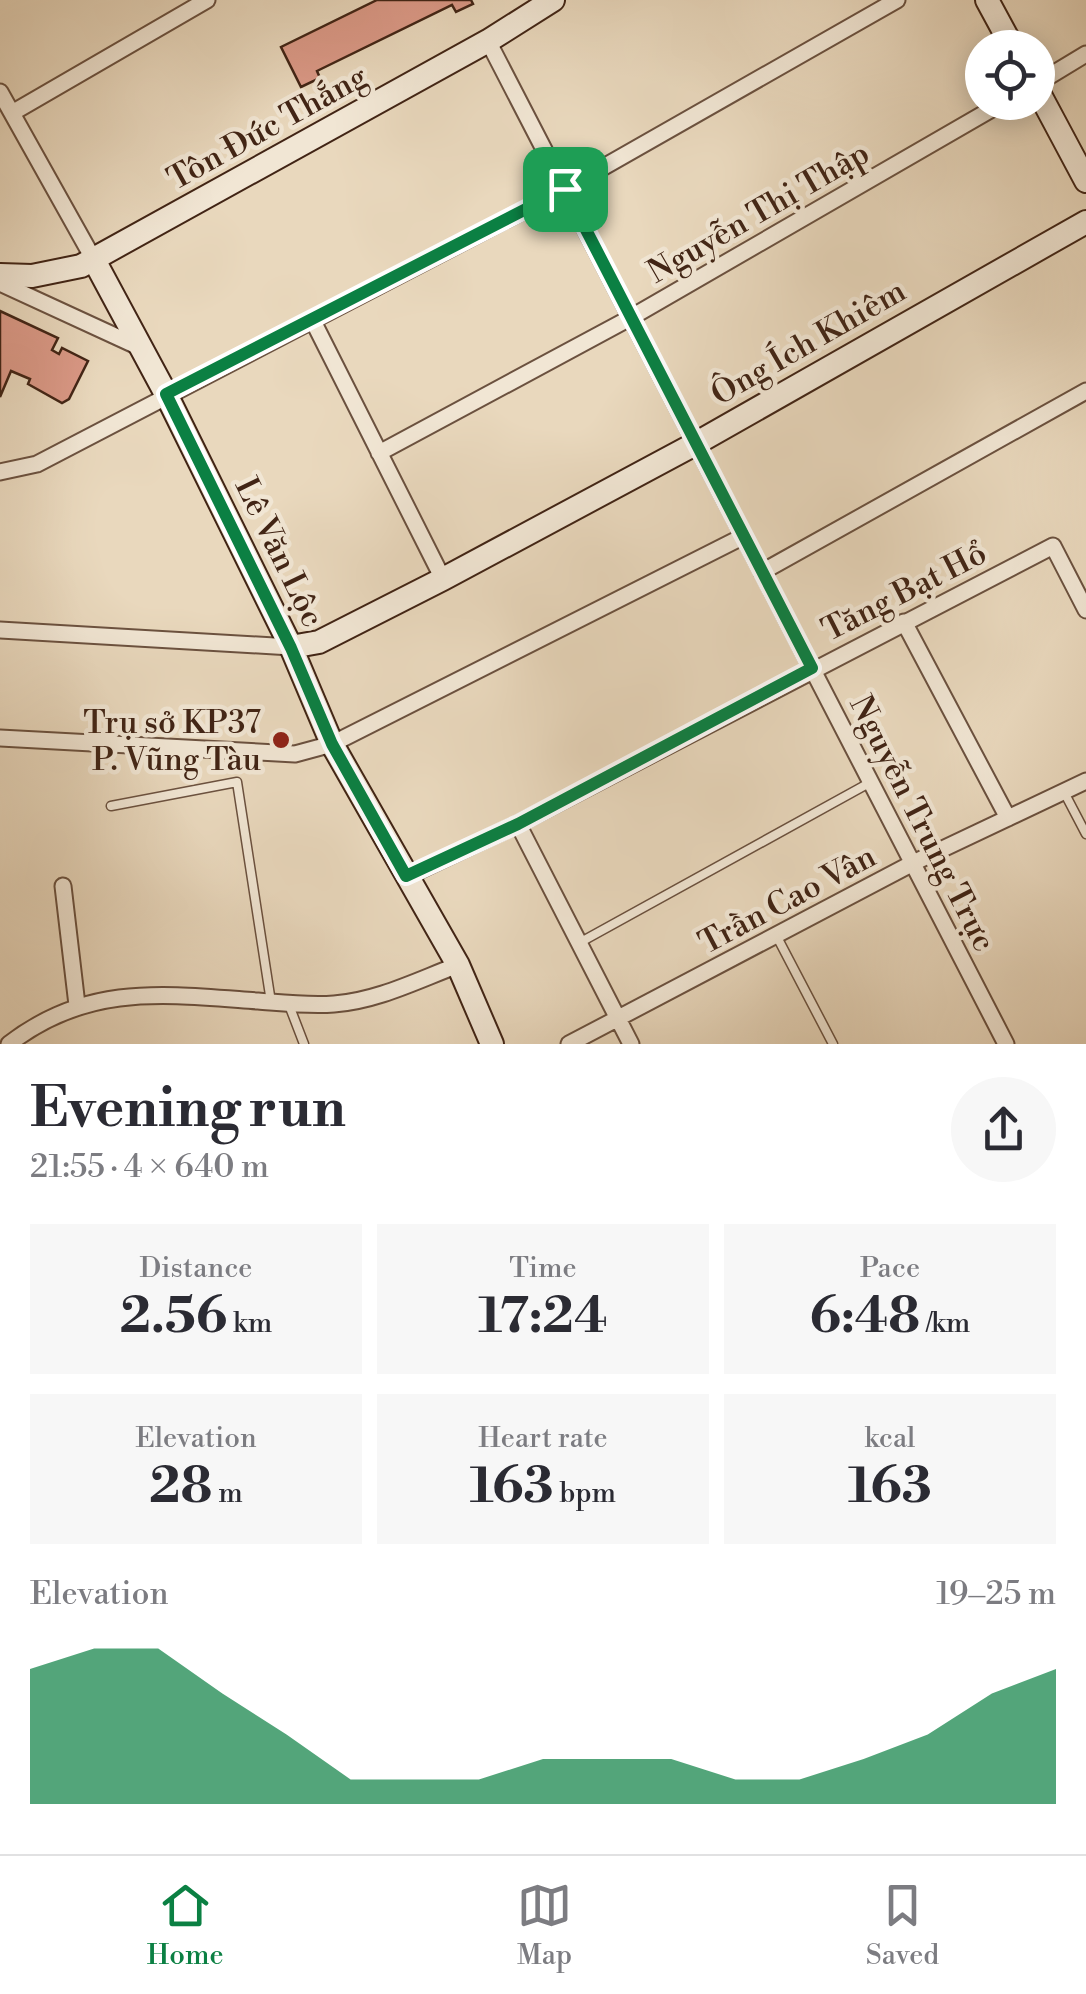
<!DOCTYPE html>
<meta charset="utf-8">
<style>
:root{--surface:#fff;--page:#f7f7f7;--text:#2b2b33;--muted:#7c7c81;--line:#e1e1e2;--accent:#0b8043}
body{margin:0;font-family:"Libre Bodoni",serif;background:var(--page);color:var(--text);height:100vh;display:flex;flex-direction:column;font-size:38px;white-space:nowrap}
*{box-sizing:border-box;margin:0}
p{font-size:32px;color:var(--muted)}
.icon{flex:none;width:55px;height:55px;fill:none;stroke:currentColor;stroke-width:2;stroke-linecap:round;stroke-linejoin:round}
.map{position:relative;height:1044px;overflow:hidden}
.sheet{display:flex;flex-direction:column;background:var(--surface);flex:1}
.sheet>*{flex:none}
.fabs{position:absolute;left:965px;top:30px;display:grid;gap:20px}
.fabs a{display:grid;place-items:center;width:90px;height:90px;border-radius:50%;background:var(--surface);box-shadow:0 5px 25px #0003;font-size:50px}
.pin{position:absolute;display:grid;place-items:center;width:85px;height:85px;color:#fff;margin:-42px;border-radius:20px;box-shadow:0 5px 15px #0006}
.round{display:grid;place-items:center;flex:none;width:105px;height:105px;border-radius:52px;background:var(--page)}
.overview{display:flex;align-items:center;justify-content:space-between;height:170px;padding:0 30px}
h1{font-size:55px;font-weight:700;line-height:75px}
.metrics{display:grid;grid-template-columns:repeat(3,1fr);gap:15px;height:170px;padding:10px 30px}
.metrics div{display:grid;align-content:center;border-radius:0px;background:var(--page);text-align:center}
.metrics b{font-size:50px;font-weight:700}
.metrics small{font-size:28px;font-weight:400}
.metrics p{font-size:28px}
.chart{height:280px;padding:20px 30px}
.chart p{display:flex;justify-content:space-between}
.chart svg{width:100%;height:180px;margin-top:10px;fill:var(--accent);opacity:.7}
.tabs{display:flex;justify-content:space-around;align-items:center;height:140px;border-top:2px solid var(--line);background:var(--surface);font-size:28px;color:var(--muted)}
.tabs a{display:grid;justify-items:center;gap:5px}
.tabs .on{color:var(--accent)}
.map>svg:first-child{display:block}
.building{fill:#db9987;stroke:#412415;stroke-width:2.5}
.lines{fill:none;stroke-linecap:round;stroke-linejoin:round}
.lane-casing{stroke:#6b513f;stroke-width:11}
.street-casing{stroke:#6b513f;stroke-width:19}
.secondary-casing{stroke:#412415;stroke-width:26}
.lane{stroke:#f1e6d4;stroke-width:8}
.street{stroke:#f1e6d4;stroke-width:15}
.secondary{stroke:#f1e6d4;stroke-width:22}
.route-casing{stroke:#fff;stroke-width:20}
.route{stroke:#0b8043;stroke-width:12}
.poi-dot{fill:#8f2418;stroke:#f1e6d4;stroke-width:4}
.labels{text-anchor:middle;stroke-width:9;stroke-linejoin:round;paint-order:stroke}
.street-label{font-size:32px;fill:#412415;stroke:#f1e6d4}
.poi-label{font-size:32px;fill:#412415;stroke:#f1e6d4;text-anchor:end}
</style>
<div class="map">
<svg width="1086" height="1044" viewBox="0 0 1086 1044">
<rect width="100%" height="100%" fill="#e9d8bd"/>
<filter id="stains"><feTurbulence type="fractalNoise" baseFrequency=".002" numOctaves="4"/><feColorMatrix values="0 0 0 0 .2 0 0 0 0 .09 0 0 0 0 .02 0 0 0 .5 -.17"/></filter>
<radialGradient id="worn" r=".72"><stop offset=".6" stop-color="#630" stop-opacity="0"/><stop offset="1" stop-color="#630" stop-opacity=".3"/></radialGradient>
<path class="building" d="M377,0h94l2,4 -17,8 -4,-7 -135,66 3,7 -19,9 -20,-40z
M0,311l58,27 -6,12 7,4 3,-6 26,13 -19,38 -7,4 -34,-19 2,-5 -19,-8 -11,26z"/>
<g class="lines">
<g class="lane-casing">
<path id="lane" d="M1064,792l22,42
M111,806l126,-24 34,220
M776,935l57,109
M579,943l292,-161
M289,1005l15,39"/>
</g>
<g class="street-casing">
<path id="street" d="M488,41l518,1003
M1038,83l48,-29
M0,92l94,168
M12,113l195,-113
M0,283l139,64
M313,321l130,258
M379,453l251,-135 374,-216
M0,472l37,-8 528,-275 332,-189
M762,572l324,-181
M904,622l104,196
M0,630l291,17
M0,738l295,16 37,-10 412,-208
M518,824l113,220
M406,877l112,-53 535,-278 33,64
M63,886l14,119
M9,1044c79,-61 155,-50 249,-43 25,2 50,5 76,3 43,-3 84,-24 124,-39
M569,1044l344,-181 173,-82"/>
</g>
<g class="secondary-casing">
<path id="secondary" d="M987,0l26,48
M1038,91l48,90
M94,260l72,134 125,253 41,97 126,221 34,79
M0,275l32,1 49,-10 407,-225 65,-41
M291,647l28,-5 124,-63 252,-135 391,-222"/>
</g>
<use href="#lane" class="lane"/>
<use href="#street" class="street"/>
<use href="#secondary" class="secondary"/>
</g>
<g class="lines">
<g class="route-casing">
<path id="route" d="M565,189l247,479 -294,156 -112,52 -74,-132 -41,-96 -125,-254z"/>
</g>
<use href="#route" class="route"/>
</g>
<circle class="poi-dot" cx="281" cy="740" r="10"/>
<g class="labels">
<g class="street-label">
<text transform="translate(267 127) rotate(-29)" y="11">Tôn Đức Thắng</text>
<text transform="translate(758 212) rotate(-30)" y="11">Nguyễn Thị Thập</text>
<text transform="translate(808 342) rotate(-30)" y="11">Ông Ích Khiêm</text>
<text transform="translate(280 552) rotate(64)" y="11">Lê Văn Lộc</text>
<text transform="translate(904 591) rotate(-27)" y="11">Tăng Bạt Hổ</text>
<text transform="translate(923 823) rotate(63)" y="11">Nguyễn Trung Trực</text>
<text transform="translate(787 899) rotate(-28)" y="11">Trần Cao Vân</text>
</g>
<g class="poi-label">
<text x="261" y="733">Trụ sở KP37<tspan x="261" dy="37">P. Vũng Tàu</tspan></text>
</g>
</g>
<rect width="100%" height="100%" filter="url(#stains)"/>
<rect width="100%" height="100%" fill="url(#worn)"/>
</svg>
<div class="fabs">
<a><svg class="icon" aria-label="locate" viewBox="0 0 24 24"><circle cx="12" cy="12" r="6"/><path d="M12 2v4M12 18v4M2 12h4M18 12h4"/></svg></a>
</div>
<div class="pin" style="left:565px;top:189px;background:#1e9e55"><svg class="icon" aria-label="arrive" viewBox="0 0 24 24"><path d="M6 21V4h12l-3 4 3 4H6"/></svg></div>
</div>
<section class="sheet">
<div class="overview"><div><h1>Evening run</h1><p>21:55 · 4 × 640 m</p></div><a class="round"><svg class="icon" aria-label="share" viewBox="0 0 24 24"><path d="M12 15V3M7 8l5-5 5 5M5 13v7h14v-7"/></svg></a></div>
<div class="metrics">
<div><p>Distance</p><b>2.56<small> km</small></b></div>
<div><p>Time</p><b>17:24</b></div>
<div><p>Pace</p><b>6:48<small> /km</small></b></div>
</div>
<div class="metrics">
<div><p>Elevation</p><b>28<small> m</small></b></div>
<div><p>Heart rate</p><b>163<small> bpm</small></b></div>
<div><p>kcal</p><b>163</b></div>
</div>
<div class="chart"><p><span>Elevation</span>19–25 m</p>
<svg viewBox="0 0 160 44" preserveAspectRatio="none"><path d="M0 44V11L10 6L20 6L30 17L40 27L50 38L60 38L70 38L80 33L90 33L100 33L110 38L120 38L130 33L140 27L150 17L160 11V44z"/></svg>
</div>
</section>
<nav class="tabs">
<a class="on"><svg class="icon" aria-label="home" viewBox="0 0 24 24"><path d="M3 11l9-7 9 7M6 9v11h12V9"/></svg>Home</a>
<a><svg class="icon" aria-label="map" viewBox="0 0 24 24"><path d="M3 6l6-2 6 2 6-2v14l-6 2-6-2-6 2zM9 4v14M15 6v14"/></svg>Map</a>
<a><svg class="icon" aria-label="saved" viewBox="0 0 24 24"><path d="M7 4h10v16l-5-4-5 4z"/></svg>Saved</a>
</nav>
